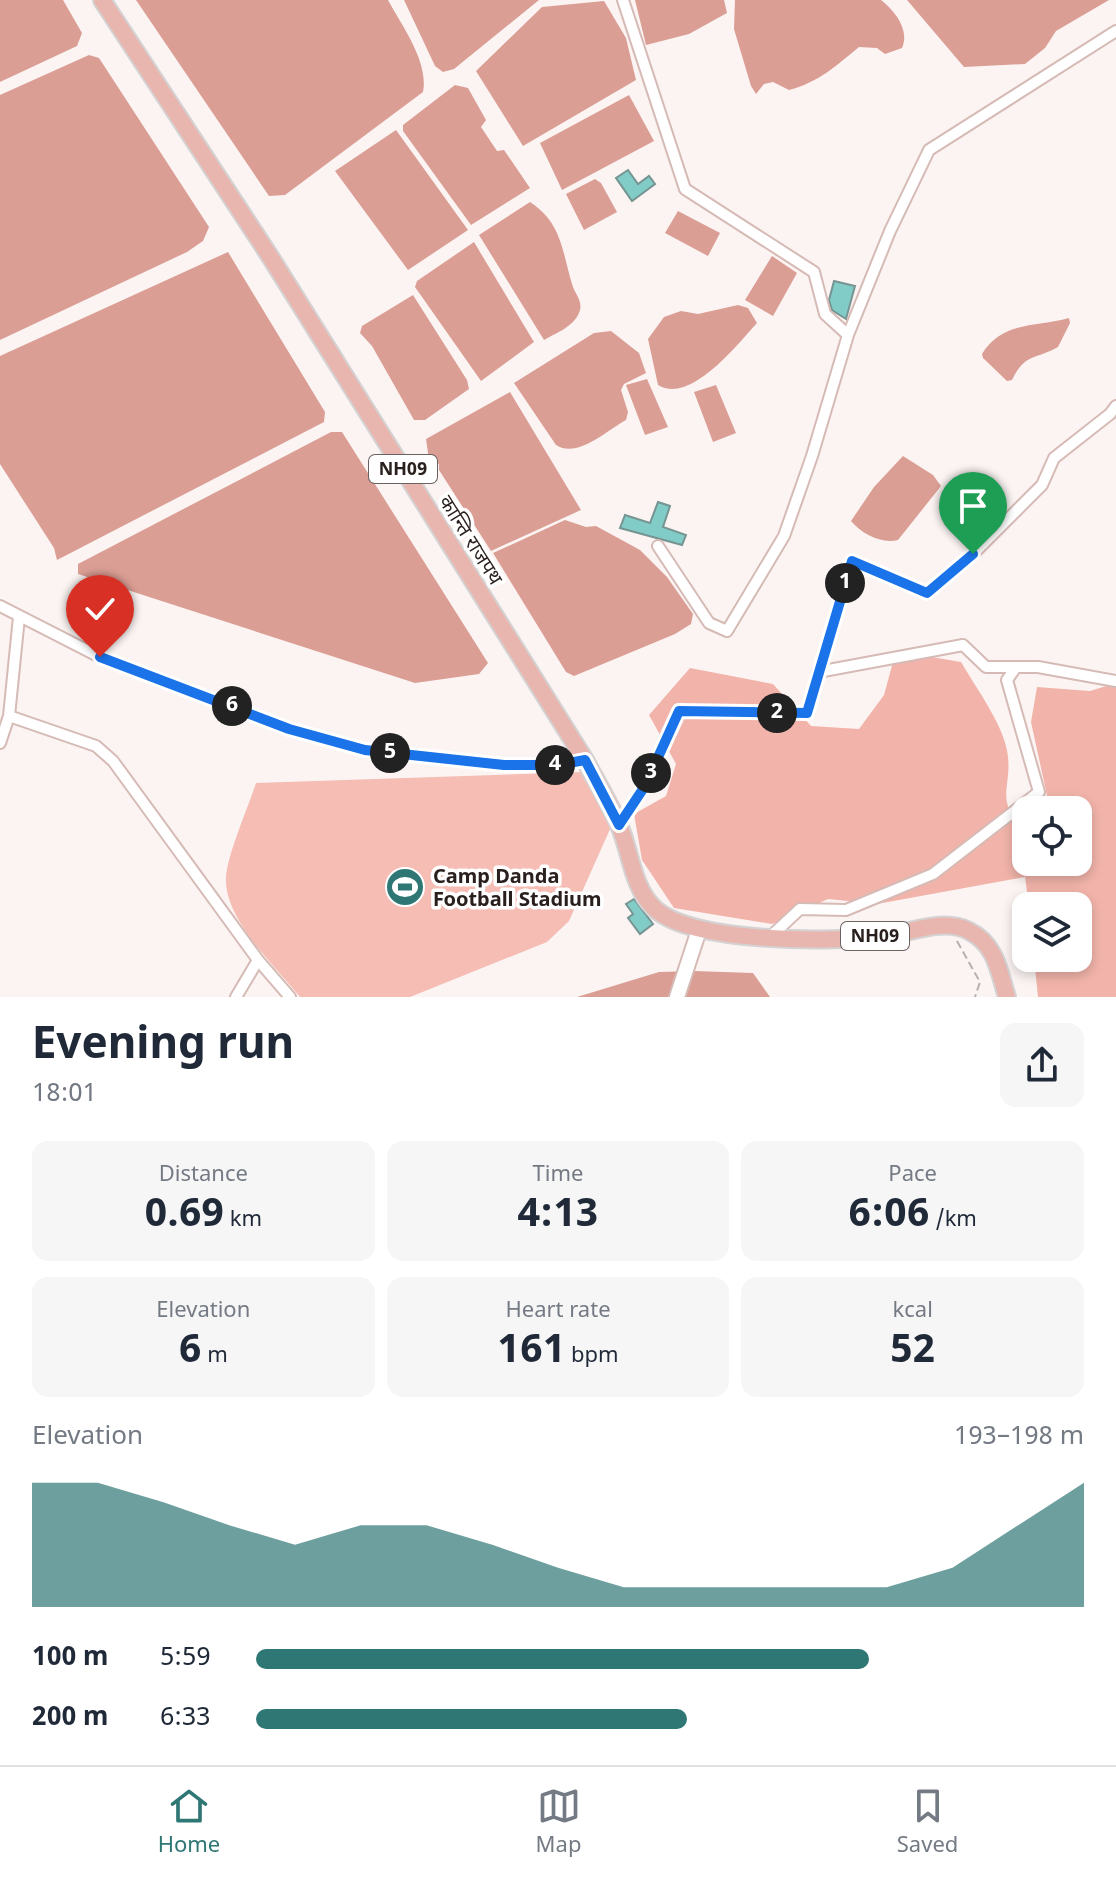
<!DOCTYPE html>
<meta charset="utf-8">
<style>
:root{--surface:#fff;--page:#f6f6f7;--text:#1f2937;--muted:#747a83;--line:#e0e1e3;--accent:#2e7774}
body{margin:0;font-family:Georgia,"Noto Sans Devanagari",serif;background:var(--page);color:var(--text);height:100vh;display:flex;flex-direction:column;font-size:30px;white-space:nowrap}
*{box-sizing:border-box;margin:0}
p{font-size:26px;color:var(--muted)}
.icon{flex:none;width:44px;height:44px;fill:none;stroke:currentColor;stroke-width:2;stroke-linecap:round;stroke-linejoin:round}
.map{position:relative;height:997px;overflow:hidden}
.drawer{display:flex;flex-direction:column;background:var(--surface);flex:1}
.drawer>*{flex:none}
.tools{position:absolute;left:1012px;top:796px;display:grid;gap:16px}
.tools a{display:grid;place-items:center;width:80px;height:80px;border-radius:16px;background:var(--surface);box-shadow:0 4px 12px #0003;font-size:40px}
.pin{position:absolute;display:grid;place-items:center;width:68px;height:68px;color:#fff;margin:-82px -34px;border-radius:50% 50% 50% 0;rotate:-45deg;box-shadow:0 0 8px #0007}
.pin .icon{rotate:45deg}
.km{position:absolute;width:40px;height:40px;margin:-20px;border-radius:50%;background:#222;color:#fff;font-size:22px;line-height:40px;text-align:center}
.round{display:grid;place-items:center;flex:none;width:84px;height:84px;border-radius:16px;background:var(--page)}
.headline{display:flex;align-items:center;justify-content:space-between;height:136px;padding:0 32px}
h1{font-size:44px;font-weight:700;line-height:60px}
.metrics{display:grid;grid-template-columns:repeat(3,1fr);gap:12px;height:136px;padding:8px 32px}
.metrics div{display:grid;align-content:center;border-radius:16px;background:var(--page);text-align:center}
.metrics b{font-size:40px;font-weight:700}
.metrics small{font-size:22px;font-weight:400}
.metrics p{font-size:22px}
.chart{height:224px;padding:16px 32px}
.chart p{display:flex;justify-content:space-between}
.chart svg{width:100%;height:144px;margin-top:8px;fill:var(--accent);opacity:.7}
ul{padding:0 32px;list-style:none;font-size:26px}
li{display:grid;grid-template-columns:128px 96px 1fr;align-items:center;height:60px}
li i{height:20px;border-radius:10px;background:var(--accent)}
.dock{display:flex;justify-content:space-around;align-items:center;height:112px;border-top:2px solid var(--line);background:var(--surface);font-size:22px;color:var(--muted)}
.dock a{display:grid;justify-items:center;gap:4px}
.dock .current{color:var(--accent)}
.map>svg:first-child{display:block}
.green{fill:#f5bdb4}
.forest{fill:#f2b4aa}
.water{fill:#db9e94}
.building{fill:#82ccc8;stroke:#759492;stroke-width:2}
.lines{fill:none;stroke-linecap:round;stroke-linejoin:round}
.minor-casing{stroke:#d6bab5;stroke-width:14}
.secondary-casing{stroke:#d6bab5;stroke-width:18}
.primary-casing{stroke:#d4d2d2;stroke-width:20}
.path{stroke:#b8b0af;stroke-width:2;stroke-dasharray:8 4;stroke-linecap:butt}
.minor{stroke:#fff;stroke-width:10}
.secondary{stroke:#fff;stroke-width:14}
.primary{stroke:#e8b6af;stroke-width:16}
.route-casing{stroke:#fff;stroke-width:16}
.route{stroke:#1a73e8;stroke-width:10}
.labels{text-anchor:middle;stroke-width:7;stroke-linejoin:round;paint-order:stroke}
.shield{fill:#fff;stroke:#696261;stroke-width:2}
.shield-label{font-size:18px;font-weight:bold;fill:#291f1d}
.street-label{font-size:20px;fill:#291f1d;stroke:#fff}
.poi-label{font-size:20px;font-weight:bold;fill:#291f1d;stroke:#fff;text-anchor:start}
</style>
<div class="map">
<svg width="1116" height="997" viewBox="0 0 1116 997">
<rect width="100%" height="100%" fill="#fbf4f3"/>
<path class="green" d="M581,772l30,55 -42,94 -22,21 -137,55h-110c-25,-31 -76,-78 -74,-119 1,-23 22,-70 30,-95z"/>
<path class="forest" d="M896,651l65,11c15,26 45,66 47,95 3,30 -10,38 8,66l10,-7v46h52v-52h-43l13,-10 -17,-78 6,-35 53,4 26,-8v314h-78l-4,-39h44v-52h-49l-4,-29 -148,27 -49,-5 -56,25 -98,-16 -32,-48 -8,-46 32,-18 10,-32 -27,-49 41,-47 83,16 38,42 48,3 25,-34z"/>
<path class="water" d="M0,0h63l19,33 -5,13 -77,36z
M136,0h252c14,26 41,62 35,92l-138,103 -16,1z
M404,0h135l-85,69 -11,3 -8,-6z
M635,0h89l3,13 -38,21 -43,11z
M735,0h146c14,11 29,30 21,48l-17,6 -8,-6 -18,-1c-23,19 -40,35 -70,43l-16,-8 -9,2 -8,10 -5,-8 -17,-57z
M907,0h202l-53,31 -11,17 -20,16 -61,3z
M604,1l22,37 10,42 -113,66 -47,-75 66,-64z
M89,55l10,3 110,169 -6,14 -16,11 -187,88v-245z
M455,85l13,3 18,32 -5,7 16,24 7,-1 26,38 -59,37 -68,-94v-6z
M629,95l25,46 -92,49 -22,-47z
M396,130l72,100 -60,40 -73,-99z
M595,179l6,4 16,29 -33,18 -18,-36z
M530,202c32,21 32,49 42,82 3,11 12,17 7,29 -6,14 -23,20 -35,27l-65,-105z
M678,211l42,22 -12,23 -43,-23z
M474,242l60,100 -53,39 -66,-94 2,-6z
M228,252l97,160 -1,10 -267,138 -3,-12 -54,-84v-108z
M772,256l25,17 -24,43 -28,-16z
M413,295l54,85 2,9 -44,31h-11l-42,-74 -12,-13 2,-7z
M738,305l10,3 9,15c-19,21 -67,82 -99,62l-10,-46 16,-22 17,-6 17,3z
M1069,318l1,5 -12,24c-23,13 -33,6 -46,33l-5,1 -24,-23 -1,-4c20,-33 55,-27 87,-36z
M611,331l28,22 7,20 -22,11 -3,6 7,22 -2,8c-20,11 -49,39 -70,25l-42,-62 80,-50z
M647,379l21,48 -23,8 -19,-50z
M716,385l20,48 -23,9 -19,-50z
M510,392l71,118 -90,41 -52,-81v-6l-10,-4 -3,-21z
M331,432h11l146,231 -9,11 -64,9 -337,-109v-10z
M903,456l30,19 8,11 -43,54c-17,4 -36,-6 -47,-19l23,-34z
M565,520l21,7 10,-1 44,24 27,27 26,37 -2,10 -16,10 -101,42 -8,-4 -73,-119z
M694,971l59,2 17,24h-193l82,-25z"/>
<path class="building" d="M628,170l10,14 11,-8 6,8 -23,17 -16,-23z
M834,281l21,5 -9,33 -14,-9 -3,-10z
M658,502l12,4 -7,21 23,8 -4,10 -62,-17 5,-13 25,8z
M634,899l19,25 -13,10 -12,-16 5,-4 -7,-10z"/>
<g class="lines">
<g class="minor-casing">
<path id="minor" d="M623,0l62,189 129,83 11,42 23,21
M658,546l51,77 18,8 57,-95 28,-80 36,-121 42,-104 39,-81 187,-119
M0,606l100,51 189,72 76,21 139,15h54l27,-5
M818,672l145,-27 23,22h30
M9,716l87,30 17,15 145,199 -22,37
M0,743l9,-27 10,-99
M619,825l26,-39 34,-75 128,2 45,-152 75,32 46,-39 69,-69 12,-27 56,-44 6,-8
M770,937l30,-28 46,1 87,-36 106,-82 -32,-112 9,-13h22l78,14
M258,960l32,37"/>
</g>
<g class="secondary-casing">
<path id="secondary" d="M677,997l22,-67"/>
</g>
<g class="primary-casing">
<path id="primary" d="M102,0l169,258 314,502c11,21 24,42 34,65 12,27 13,62 35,83 37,36 182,34 232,28 26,-4 59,-18 83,-5 27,13 30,41 38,66"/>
</g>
<path class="path" d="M957,941l23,41 -5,15"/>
<use href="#minor" class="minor"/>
<use href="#secondary" class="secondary"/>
<use href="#primary" class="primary"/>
</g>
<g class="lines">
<g class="route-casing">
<path id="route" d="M100,657l189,72 76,21 139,15h54l27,-5 34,65 26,-39 34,-75 128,2 45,-152 75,32 46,-39"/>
</g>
<use href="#route" class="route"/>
</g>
<defs>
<g id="stadium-disc" transform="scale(2)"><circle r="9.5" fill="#2e7774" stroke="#fff"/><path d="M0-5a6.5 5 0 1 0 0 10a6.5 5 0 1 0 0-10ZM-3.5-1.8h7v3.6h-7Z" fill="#fff"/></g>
</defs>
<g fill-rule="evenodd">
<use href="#stadium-disc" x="405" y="887"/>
</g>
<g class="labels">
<g class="shield">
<rect x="369" y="455" width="68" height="28" rx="6"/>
<rect x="841" y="922" width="68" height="28" rx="6"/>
</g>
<g class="shield-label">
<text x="403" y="475">NH09</text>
<text x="875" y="942">NH09</text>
</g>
<g class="street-label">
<text transform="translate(471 540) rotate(58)" y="7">कान्ति राजपथ</text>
</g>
<g class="poi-label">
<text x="433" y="883">Camp Danda<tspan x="433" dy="23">Football Stadium</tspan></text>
</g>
</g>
</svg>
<div class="tools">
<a><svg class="icon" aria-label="locate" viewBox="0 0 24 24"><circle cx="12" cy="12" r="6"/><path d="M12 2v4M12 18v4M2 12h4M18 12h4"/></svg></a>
<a><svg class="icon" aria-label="layers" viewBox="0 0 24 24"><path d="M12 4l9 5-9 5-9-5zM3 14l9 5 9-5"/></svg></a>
</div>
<div class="pin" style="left:973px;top:554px;background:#1e9e55"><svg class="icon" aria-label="arrive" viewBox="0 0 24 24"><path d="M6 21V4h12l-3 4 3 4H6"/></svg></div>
<div class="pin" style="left:100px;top:657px;background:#d93025"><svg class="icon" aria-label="check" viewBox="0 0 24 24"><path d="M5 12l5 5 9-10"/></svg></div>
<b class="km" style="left:845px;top:583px">1</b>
<b class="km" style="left:777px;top:713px">2</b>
<b class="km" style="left:651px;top:773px">3</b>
<b class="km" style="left:555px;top:765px">4</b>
<b class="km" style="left:390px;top:753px">5</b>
<b class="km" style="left:232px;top:706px">6</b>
</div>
<section class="drawer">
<div class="headline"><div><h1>Evening run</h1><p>18:01</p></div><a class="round"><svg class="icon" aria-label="share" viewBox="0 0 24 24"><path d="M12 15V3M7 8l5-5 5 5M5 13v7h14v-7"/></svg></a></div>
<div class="metrics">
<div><p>Distance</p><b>0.69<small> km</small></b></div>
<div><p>Time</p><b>4:13</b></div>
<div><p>Pace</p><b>6:06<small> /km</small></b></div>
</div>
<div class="metrics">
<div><p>Elevation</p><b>6<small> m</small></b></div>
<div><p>Heart rate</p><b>161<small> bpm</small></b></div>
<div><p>kcal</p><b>52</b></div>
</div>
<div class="chart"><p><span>Elevation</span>193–198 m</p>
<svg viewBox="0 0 160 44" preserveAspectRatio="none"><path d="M0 44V6L10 6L20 12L30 19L40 25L50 19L60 19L70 25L80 32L90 38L100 38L110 38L120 38L130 38L140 32L150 19L160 6V44z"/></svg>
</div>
<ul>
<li><b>100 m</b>5:59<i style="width:74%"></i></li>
<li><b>200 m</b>6:33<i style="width:52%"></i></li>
</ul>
</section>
<nav class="dock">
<a class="current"><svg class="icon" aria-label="home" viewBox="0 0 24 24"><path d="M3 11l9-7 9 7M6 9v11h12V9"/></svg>Home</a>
<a><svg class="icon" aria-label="map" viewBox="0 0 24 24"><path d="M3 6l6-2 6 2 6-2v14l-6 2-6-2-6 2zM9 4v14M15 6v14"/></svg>Map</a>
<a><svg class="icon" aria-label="saved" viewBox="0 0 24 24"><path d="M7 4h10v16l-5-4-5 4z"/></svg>Saved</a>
</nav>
